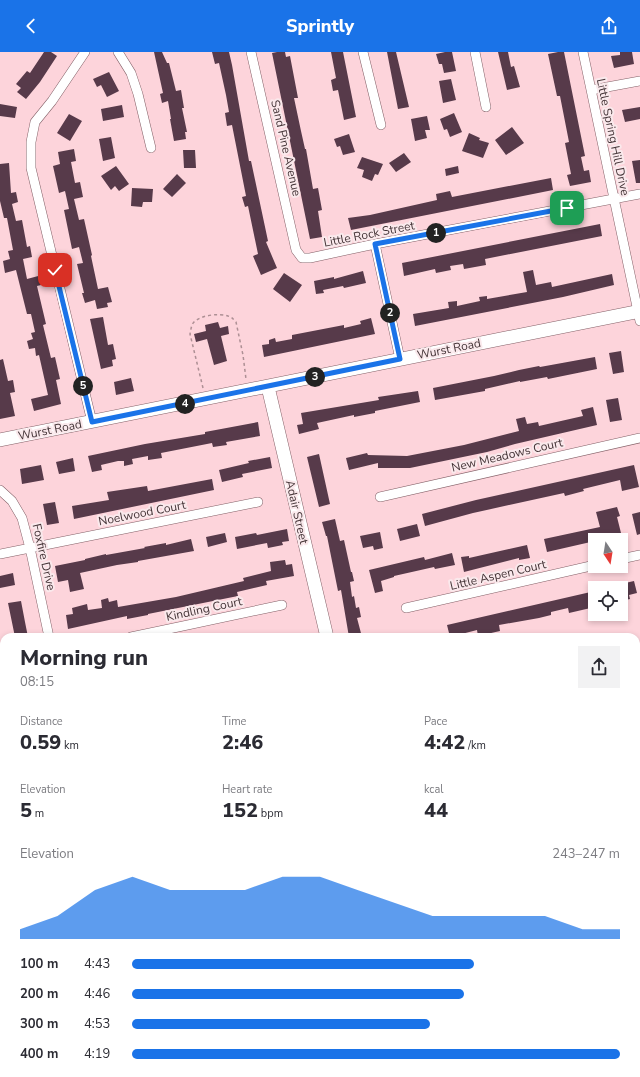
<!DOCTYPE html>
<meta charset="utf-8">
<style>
:root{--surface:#fff;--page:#f2f2f3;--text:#2b2b33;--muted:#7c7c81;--accent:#1a73e8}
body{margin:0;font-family:"Nunito Sans",sans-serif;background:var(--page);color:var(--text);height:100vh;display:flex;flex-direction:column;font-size:15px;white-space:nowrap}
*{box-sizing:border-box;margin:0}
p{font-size:13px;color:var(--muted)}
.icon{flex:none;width:22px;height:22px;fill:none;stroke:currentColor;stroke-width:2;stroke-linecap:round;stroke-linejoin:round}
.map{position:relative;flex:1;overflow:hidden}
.side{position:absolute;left:0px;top:581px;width:640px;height:444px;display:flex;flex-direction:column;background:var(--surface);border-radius:12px 12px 0 0;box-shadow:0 2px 6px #0003}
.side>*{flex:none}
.needle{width:26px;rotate:168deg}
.fabs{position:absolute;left:588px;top:481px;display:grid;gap:8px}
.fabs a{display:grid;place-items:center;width:40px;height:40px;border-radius:0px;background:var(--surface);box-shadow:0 2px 6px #0003;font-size:20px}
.pin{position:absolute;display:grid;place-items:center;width:34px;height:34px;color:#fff;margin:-17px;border-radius:8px;box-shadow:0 2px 6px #0006}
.km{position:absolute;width:20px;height:20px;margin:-10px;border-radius:50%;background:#222;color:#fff;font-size:11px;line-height:20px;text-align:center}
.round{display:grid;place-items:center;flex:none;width:42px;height:42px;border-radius:0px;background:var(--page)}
.overview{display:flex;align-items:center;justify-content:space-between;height:68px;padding:0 20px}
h1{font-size:22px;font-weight:800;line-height:30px}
.metrics{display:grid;grid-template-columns:repeat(3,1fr);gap:6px;height:68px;padding:4px 20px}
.metrics div{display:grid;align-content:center}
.metrics b{font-size:20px;font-weight:800}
.metrics small{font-size:11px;font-weight:400}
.metrics p{font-size:11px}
.chart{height:112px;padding:8px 20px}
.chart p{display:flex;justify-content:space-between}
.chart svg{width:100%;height:72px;margin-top:4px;fill:var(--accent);opacity:.7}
ul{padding:0 20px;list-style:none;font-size:13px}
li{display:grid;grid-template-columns:64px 48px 1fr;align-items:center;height:30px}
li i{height:10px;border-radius:5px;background:var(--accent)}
header{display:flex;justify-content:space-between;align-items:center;height:52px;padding:0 20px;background:var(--accent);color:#fff;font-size:18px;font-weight:800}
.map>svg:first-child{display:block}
.green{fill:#f8b595}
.building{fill:#573a4a}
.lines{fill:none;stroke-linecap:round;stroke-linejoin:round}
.lane-casing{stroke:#836067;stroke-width:6}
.street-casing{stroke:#836067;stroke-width:10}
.secondary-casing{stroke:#836067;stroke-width:14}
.path{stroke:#ad8f94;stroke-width:1.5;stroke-dasharray:3 3;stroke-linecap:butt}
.lane{stroke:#fff;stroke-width:4.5}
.street{stroke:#fff;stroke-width:9}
.secondary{stroke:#fff;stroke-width:13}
.route-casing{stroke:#fff;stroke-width:8}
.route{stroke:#1a73e8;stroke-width:5}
.labels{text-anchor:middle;stroke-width:4;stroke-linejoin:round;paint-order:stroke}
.street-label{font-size:12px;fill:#443437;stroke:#fae9ec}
</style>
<header><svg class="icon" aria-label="back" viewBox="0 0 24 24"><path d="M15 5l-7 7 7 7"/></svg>Sprintly<svg class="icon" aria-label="share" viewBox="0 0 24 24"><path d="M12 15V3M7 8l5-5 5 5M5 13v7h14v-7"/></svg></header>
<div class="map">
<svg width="640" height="1025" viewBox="0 0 640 1025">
<rect width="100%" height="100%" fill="#fdd4db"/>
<path class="green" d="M4,833v188h111l-18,4h-97v-191z
M640,907v118h-200l-1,-4h197v-113z"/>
<path class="building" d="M44,0h7l6,4 -17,26 -14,17 -9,-7 4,-4 -5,-4 11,-13 3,2z
M154,0h8l5,11h2l7,28 5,-1 3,18h-2l5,24h-2l1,7 -12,2 -4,-22h1l-3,-18 -6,2 -2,-9 3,-1z
M212,0h17l3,13 17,96h2l17,80 -2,1 11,26 -16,7 -8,-19 5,-2 -10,-48 -3,1 -3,-10 4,-1 -14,-71 -5,1 -2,-13 4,-1 -3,-17 -7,-32 -4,1z
M277,0h8l1,5 4,-1 8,42h-4l7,33 4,18h1l7,40 5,-1 4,22 -4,1 4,26 -12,2 -38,-186z
M331,0h12l13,65 -12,3 -6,-30 -5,1 -2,-11 5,-2z
M387,0h9l13,55 -11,2z
M445,0h7l4,19 -12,2 -2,-9h-3l-3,-10z
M498,0h10l3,15 3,-1 6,21 -13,3z
M558,0h6l21,104 -4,1 3,14 5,-1 2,12 -21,4 -3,-11 4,-1 -6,-31 4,-1 -9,-46h-3l-9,-42z
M620,0h12l2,12 -20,4 -3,-12 9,-1z
M109,20l10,19 -12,6 -6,-12 -4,2 -4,-8z
M451,27l5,21 -13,3 -4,-22z
M0,52l17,3 -2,11 -15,-2z
M122,53l2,12 -21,4 -2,-12z
M640,55v12l-15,3 -3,-12z
M454,61l8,19 -12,5 -3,-8 -3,1 -4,-11z
M69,62l13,7 -12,20 -13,-8z
M427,64l3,14h-5l2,8 -12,3 -4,-22z
M512,75l12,16 -18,12 -11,-15z
M469,81l11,5 -1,2 10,3 -6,15 -21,-7z
M349,82l6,18 -12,3 -3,-9 -3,1 -3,-8z
M111,85l4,21 -12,3 -4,-22z
M74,97l2,12 -5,1 4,21 5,-1 3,15 -9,2 5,21 5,-1 8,36 -1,1 7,33 10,-2 4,15 -5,1 1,4 -11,2 -2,-9 -10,3 -3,-10h2l-7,-29 6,-1 -4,-16 -7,2 -8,-39 5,-1 -4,-18 -6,2 -6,-27 7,-2 -2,-12z
M183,98h12l1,18h-12z
M404,101l7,9 -15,10 -7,-9z
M362,105l21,7 -5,11 -3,-1 -3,7 -10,-4 2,-7 -7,-2z
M640,108v23h-4l-4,-22z
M9,111l2,30 5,-1 2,10 -6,2 4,17 6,-1 5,27 3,-1 2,11 -9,2 4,20 15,-4 3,9 -8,2 9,38 -3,1 8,33 4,-1 5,22 -4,1 5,24 -27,7 -3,-12 17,-4 -9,-40 -3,1 -1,-8 -6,1 -2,-8 6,-2 -2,-6 4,-1 -4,-18h-4l-11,-44 -11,3 -2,-12 7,-2 -2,-8 5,-1 -6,-32h-3l-4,-17v-37z
M116,114l13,18 -10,7 -4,-5 -4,4 -10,-14z
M458,114l1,7 -13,3 -1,-7z
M177,122l9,9 -14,14 -9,-8z
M551,126l2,12 -202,40 -3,-12 22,-3 67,-15 -1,-6 14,-3 2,6z
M132,136l21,1 -1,13h-9l-1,5 -11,-1z
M600,172l2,12 -117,23 1,6 -22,4 -1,-5 -13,2 1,4 -15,3 -1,-4 -31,7 -2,-13z
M533,218l3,15 15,-3 1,5 60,-13 2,11 -51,12 -148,29 -2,-12 36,-6 -1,-6 9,-1v5l23,-5 -1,-4 8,-1v3l40,-7 -4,-20z
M363,219l3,12 -22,5 -1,-2 -20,4 1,3 -8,1 -2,-13 20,-4v2z
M284,221l18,12 -12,17 -17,-13z
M103,265l5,28 5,-1 3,15 -4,1 1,6 -12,3 -11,-50z
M371,266l4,16 -111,23 -2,-12 7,-1v-4l6,-2 1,4 16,-3v-4l52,-10v3l17,-4 -1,-3z
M218,270l2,6 8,-2 1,8 -8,2 6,25 -13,4 -7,-26 -11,3 -2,-8 12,-3 -1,-6z
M621,299l3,21 -11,2 -4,-21z
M595,305l2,12 -49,10 -1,-2 -27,5v-1l-35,8v2l-50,9 -2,-12 61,-12 25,-6 20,-4 1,1z
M3,307l5,22 5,-1 2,12 -5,1 5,23 -15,3v-59z
M131,326l3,13 -18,4 -2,-13z
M418,339l2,11 -45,9v2l-21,4v-2l-37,8 2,6 -20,5 -2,-9 6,-1 -2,-11 78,-13 -1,-3z
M618,346l4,22 -12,2 -4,-22z
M593,355l4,18 -82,19 -28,8 -77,16h-32v-5l-29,7 -3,-12 21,-5 1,2 39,1 57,-11 55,-14 -3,-12 9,-2 2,7 11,-2 1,4 44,-10 -2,-6z
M258,370l2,14 -34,6 1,3 -14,2 -1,-4 -51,10 1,5 -14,2v-4l-16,3 1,5 -9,2v-5h-6l-17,4 1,5 -10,2 -4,-16 57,-12 60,-10v-2z
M319,402l11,50 -11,3 -12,-50z
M270,405l2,11 -30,6 1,3 -21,5 -3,-12 30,-7 -1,-2z
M73,406l2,13 -16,3 -3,-12z
M41,413l3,15 -22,4 -2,-15z
M634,413l5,22 -17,4 -2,-11 -37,9 1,2 -19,5 -1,-3 -91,20 -48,13 -3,-12 54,-14z
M212,427l2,11 -140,29 -2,-13 37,-6 -2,-8 40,-6 1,5z
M55,450l4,21 -12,2 -4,-21z
M617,455l3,9 -3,1 5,20 -13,3h-14v1l-48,11 -3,-13 56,-12 -4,-15z
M640,460v22l-3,1 -5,-21z
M335,467l5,22 4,-1 7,32h1l2,9 -4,1 2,15 2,-1 2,12 3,-1 2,10 -4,1 5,19h-13l-8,-47 -3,1 -11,-55h-1l-4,-14z
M417,472l3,12 -20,5 -3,-12z
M287,477l2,12 -7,1 1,3 -15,3 -1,-5 -30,6 -2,-12 21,-4 1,2z
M380,480l3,16 -9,2 -1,-4 -10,2 -3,-12z
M225,481l2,9 -19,5 -2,-10z
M191,487l3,12 -56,10v1l-21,3 -37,8 4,16 -14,3 -2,-12 -10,2 -3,-16 30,-6v-1l21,-5v1l39,-7 -1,-1 22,-4v2z
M527,493l3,13 -11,2v-2l-55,14 -3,-15 8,-1v2z
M452,501l3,12 -20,4 -1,-2 -40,9v1l-13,4 2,10 -8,2 -6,-23 55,-13 1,3z
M285,508l1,5 6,-1 2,12 -28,5 1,4 -30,7 1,4 -90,18v1l-21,4v-3l-59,13 -2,-14 7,-1 -1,-6 15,-4 1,6 14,-2 -1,-8 7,-2 1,4 8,-2 1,7 58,-10 68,-16 -1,-3 28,-7 -1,-9z
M13,521l2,12 -15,3v-12z
M634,529l3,12 -8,2 1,4 -9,2v-17z
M595,539v16l-26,6 -1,-5 -17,4v3l-12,3 -40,7 1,6 -22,5 -1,-6 -27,7 -3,-12z
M21,549l4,21 3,15h-13l-7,-34z"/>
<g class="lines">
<g class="lane-casing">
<path id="lane" d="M0,786l4,22
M0,849l4,-7
M364,1021l1,4
M301,1025l16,-4"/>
</g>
<g class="street-casing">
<path id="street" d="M85,0l-33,49 -17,21 -4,20v26l61,254
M118,0l13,21 7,21 13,54
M251,0l45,198 6,8h8l65,-14 265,-50
M363,0l18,73
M475,0l11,55
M583,0l57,269
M591,38l49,-9
M375,192l25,115
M0,438l12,11 10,17 8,30 19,89
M380,445l260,-59
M0,502l258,-52
M621,507l19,-4
M406,556l189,-43
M131,585l151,-32
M636,620l4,-1
M636,736l4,-1
M0,775l4,-1
M636,845l4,-1"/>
</g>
<g class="secondary-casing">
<path id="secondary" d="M268,335l59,250
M0,388l640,-129
M429,1021l1,4"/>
</g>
<path class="path" d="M203,336l-13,-54c1,-4 1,-9 4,-12 7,-7 25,-9 34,-6 4,1 5,3 8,6l7,33 3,24"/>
<use href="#lane" class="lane"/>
<use href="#street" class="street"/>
<use href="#secondary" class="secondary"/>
</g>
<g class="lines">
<g class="route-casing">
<path id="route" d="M55,218l37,152 308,-63 -25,-115 192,-36"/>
</g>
<use href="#route" class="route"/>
</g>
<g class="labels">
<g class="street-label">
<text transform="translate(613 85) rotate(78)" y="4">Little Spring Hill Drive</text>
<text transform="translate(286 96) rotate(77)" y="4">Sand Pine Avenue</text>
<text transform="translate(369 182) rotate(-11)" y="4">Little Rock Street</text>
<text transform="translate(449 297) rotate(-11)" y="4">Wurst Road</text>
<text transform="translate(50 378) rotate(-11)" y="4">Wurst Road</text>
<text transform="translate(507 403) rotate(-13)" y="4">New Meadows Court</text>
<text transform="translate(297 460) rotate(77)" y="4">Adair Street</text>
<text transform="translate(142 461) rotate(-11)" y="4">Noelwood Court</text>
<text transform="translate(44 505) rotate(77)" y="4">Foxfire Drive</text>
<text transform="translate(498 523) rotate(-13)" y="4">Little Aspen Court</text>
<text transform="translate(204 557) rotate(-12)" y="4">Kindling Court</text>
</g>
</g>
</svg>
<div class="fabs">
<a><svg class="needle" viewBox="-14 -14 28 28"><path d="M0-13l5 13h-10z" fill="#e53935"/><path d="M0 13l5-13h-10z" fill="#7c7c81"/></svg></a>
<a><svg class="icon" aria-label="locate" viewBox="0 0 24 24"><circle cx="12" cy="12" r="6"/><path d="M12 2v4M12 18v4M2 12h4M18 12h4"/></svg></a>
</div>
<div class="pin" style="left:567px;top:156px;background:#1e9e55"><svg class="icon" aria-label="arrive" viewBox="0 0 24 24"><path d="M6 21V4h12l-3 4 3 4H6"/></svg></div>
<div class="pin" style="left:55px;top:218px;background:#d93025"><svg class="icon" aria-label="check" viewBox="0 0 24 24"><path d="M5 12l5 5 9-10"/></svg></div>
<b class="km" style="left:436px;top:181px">1</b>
<b class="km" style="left:390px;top:261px">2</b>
<b class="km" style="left:315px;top:325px">3</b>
<b class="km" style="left:185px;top:352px">4</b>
<b class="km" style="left:83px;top:334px">5</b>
<section class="side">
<div class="overview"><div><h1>Morning run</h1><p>08:15</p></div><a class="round"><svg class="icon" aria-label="share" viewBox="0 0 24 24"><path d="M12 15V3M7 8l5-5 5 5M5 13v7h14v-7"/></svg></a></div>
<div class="metrics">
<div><p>Distance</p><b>0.59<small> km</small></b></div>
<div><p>Time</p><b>2:46</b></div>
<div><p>Pace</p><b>4:42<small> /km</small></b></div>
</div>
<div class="metrics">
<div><p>Elevation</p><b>5<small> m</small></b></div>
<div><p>Heart rate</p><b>152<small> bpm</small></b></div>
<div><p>kcal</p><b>44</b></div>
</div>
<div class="chart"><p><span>Elevation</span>243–247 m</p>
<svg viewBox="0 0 160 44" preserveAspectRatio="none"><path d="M0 44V38L10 30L20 14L30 6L40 14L50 14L60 14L70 6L80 6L90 14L100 22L110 30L120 30L130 30L140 30L150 38L160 38V44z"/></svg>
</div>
<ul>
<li><b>100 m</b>4:43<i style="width:70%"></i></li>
<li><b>200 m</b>4:46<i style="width:68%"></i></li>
<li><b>300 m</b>4:53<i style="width:61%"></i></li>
<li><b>400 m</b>4:19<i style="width:100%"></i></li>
</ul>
</section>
</div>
